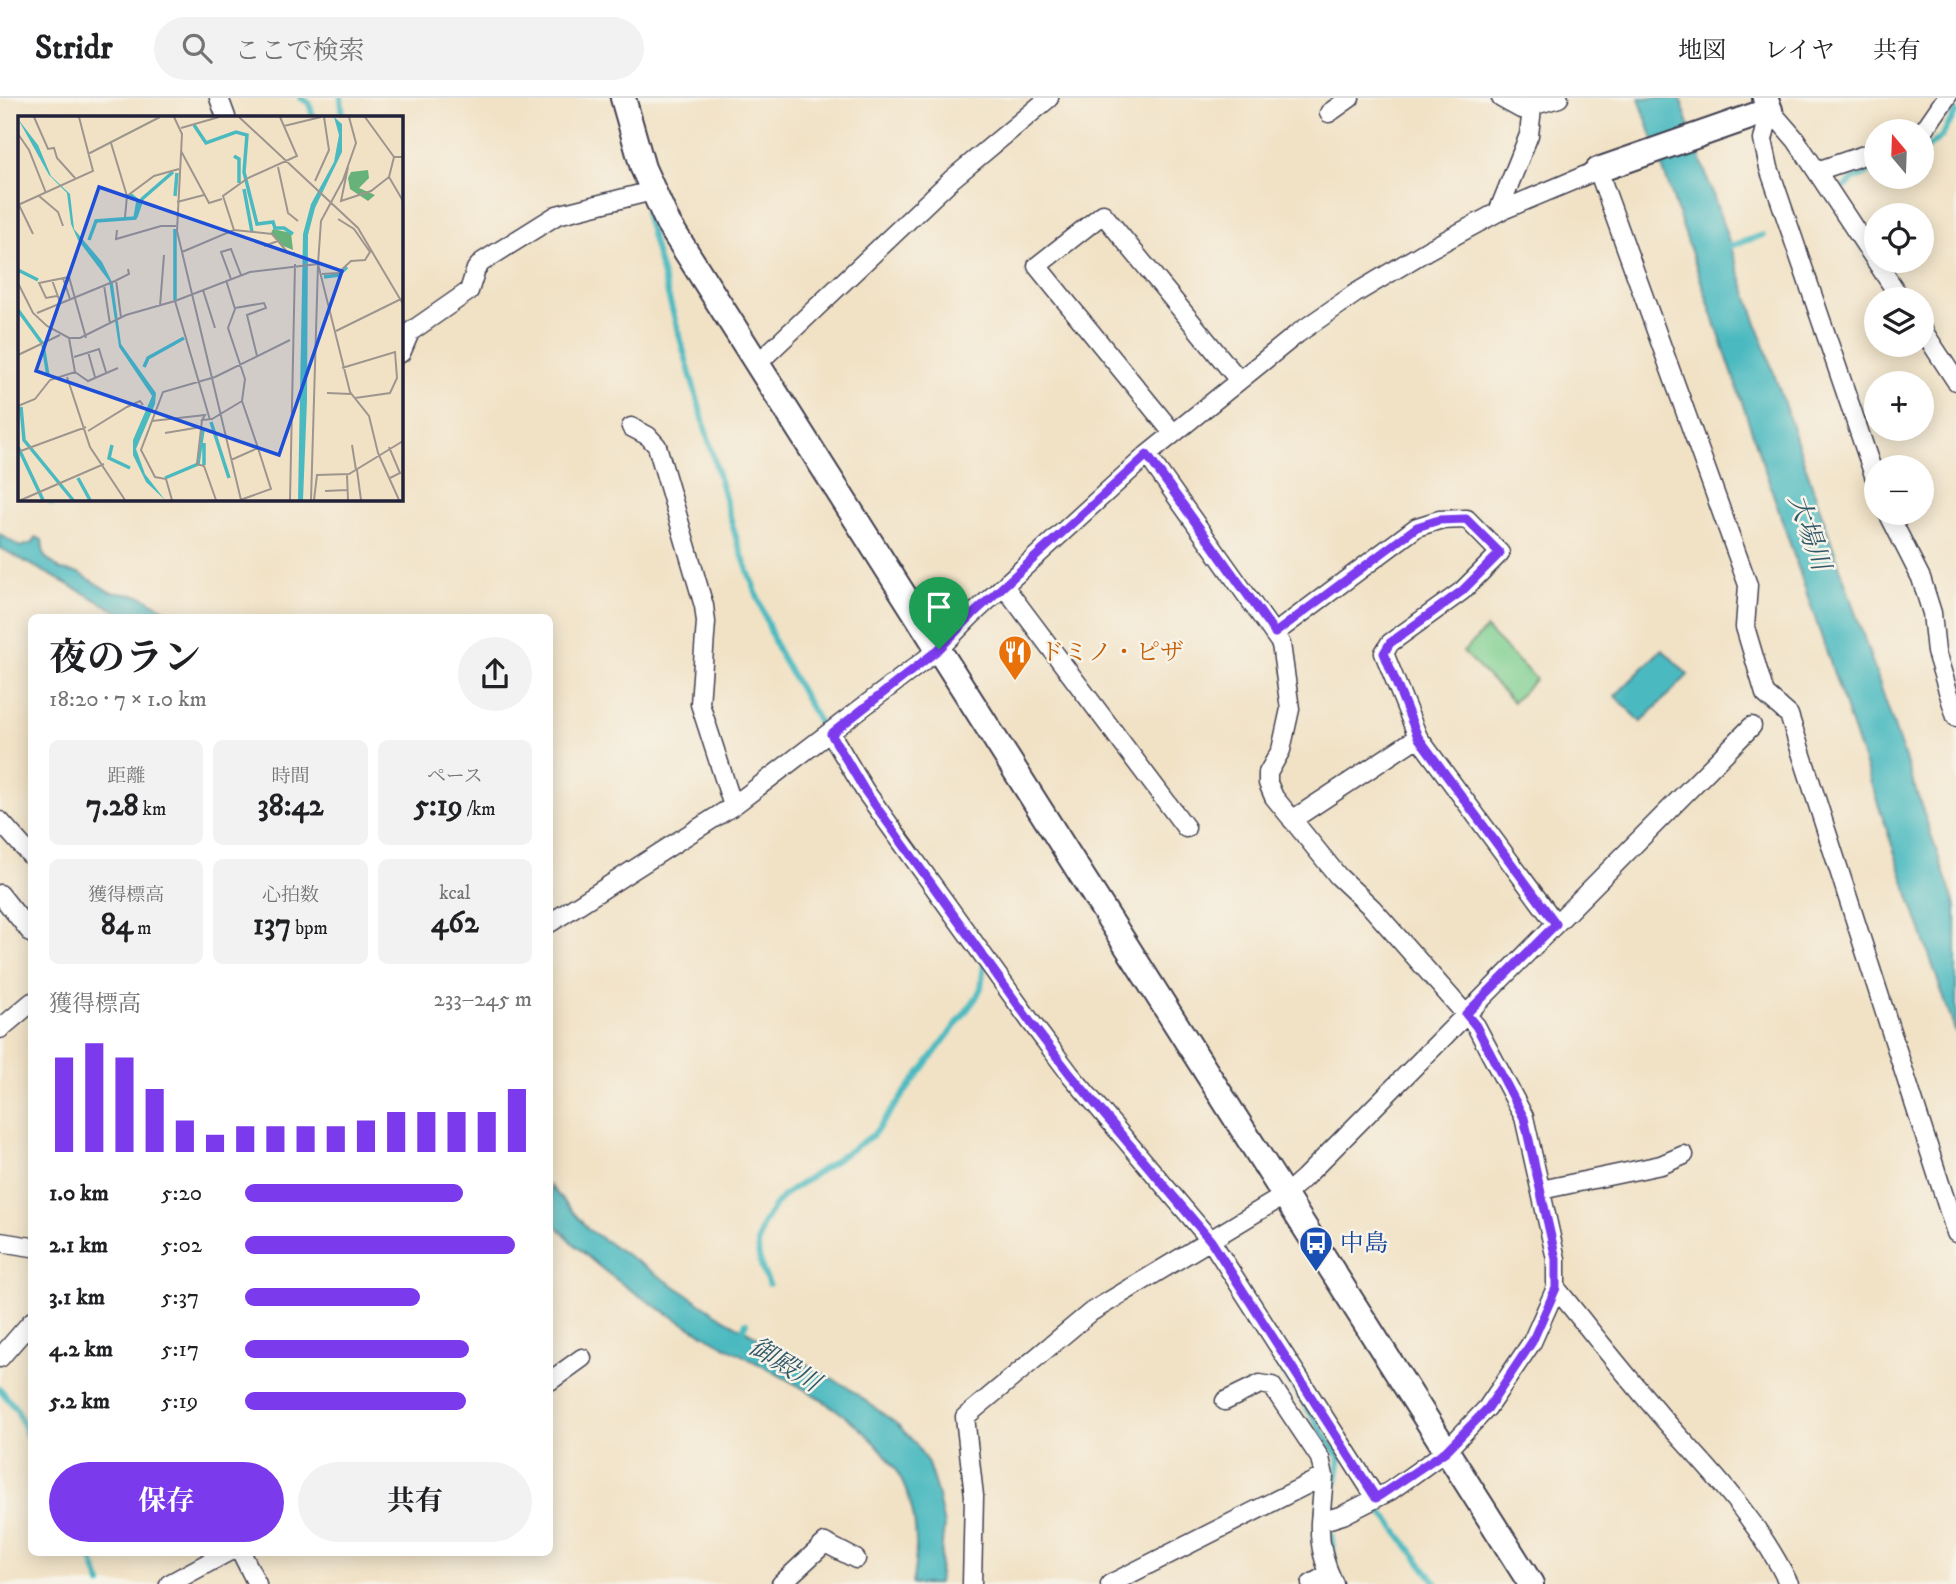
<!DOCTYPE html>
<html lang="ja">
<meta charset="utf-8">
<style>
:root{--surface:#fff;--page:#f2f2f2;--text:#202124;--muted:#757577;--line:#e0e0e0;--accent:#7c3aed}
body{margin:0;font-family:"IM FELL DW Pica","Noto Serif JP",serif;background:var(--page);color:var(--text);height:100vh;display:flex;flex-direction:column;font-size:26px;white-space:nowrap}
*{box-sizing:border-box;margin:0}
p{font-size:23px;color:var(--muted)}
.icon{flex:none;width:38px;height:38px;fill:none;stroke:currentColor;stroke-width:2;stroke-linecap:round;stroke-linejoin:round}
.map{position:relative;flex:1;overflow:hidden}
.drawer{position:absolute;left:28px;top:516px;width:525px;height:942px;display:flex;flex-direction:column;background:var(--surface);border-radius:10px;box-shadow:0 4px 18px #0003}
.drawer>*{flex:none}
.needle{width:46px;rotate:341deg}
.buttons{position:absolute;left:1864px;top:21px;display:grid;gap:14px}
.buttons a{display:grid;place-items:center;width:70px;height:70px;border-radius:50%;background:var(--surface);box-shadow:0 4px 18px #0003;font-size:35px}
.pin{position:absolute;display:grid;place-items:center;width:60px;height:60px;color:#fff;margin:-72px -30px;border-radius:50% 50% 50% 0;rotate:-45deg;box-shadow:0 0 7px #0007}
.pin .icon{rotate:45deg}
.round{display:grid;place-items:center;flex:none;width:74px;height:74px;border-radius:37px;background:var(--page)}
.summary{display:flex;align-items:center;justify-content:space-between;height:119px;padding:0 21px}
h1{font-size:38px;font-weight:700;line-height:52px}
.figures{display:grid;grid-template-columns:repeat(3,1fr);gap:10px;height:119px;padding:7px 21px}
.figures div{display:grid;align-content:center;border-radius:10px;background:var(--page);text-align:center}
.figures b{font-size:30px;font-weight:700}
.figures small{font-size:19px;font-weight:400}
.figures p{font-size:19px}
.chart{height:196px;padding:14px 21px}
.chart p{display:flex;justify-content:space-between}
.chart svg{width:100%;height:126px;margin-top:7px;stroke:var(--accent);stroke-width:6}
.cta{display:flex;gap:14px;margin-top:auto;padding:14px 21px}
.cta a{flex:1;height:80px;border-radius:42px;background:var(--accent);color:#fff;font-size:28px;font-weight:700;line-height:80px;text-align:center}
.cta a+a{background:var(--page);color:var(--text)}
ul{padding:0 21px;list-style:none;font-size:23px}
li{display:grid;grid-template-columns:112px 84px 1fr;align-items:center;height:52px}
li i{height:18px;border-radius:9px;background:var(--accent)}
header{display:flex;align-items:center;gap:42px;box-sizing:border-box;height:98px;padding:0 35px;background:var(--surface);border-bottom:2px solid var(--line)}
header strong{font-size:33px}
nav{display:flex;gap:38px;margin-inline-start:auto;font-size:24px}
.search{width:490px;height:63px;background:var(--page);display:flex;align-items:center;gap:18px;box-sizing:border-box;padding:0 24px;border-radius:38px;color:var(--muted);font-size:26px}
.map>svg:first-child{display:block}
.green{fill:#7ecf90;stroke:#507866;stroke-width:2}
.water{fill:#4bbac0;stroke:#366e7e;stroke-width:2}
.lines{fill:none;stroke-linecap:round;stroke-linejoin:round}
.stream{stroke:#4bbac0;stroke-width:6}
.street-casing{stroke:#413f50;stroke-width:21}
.secondary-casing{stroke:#413f50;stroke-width:28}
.street{stroke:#fff;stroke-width:18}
.secondary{stroke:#fff;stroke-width:24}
.route-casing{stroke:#fff;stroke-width:14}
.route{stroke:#7c3aed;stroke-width:9}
.labels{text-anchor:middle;stroke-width:5;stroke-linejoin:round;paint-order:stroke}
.food-label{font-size:24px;fill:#c56008;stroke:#f7f3e8;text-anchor:start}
.transit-label{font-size:24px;fill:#164399;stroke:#f7f3e8;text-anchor:start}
.water-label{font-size:26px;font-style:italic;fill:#30576a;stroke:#f7f3e8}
.inset-river{fill:none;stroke:#4bbac0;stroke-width:3.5}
.inset-road{fill:none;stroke:#9e958e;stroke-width:2}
.view{fill:#1d4ed8;fill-opacity:0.15;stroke:#1d4ed8;stroke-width:3.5}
.inset-edge{fill:none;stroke:#22223b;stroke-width:3.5}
</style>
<header>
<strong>Stridr</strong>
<div class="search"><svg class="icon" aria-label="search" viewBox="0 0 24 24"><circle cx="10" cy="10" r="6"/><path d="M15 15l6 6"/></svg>ここで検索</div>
<nav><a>地図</a><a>レイヤ</a><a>共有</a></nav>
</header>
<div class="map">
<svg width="1956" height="1486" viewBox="0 0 1956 1486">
<rect width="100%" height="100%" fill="#f7f3e8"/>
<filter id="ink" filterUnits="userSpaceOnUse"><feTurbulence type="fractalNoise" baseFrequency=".0143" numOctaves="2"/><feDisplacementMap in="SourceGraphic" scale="14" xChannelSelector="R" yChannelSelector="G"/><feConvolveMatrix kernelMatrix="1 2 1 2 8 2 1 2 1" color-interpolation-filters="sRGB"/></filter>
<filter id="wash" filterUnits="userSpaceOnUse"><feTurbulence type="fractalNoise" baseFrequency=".00686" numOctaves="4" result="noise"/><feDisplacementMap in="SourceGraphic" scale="28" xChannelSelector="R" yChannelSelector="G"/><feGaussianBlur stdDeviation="1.57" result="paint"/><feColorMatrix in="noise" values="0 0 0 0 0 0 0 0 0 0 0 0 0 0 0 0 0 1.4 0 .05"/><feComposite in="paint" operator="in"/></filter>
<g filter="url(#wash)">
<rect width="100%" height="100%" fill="#f1e2c6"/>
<path class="green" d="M1486,531l50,50 -23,23 -50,-50z"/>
<path class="water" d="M1639,0h41l276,810v126z
M0,436l20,13 13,-4 3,-6 6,3 2,16 17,14 18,3 31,19 31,4 39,22h-50l-130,-70z
M1662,551l26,26 -47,47 -26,-26z
M550,1088l39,44 134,88 124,69 51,38 18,19 12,20 9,28 7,34 -6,58h-26c29,-147 -104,-190 -207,-249 -56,-31 -114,-67 -155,-117z"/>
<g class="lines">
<path class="stream" d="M301,0l8,5 4,14
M341,0l2,19
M1922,54l20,-16 14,-24
M1845,89l9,-8 22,-10
M645,115l92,328 40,108 46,80
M1725,150l38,-13
M52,405l2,-4
M769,1186c-19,-35 -13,-59 15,-89l89,-60 103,-137 5,-10 3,-24
M1236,1201l104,160 -9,50
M740,1239l6,-14
M0,1291l17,21 15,38
M1379,1410l58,76
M1331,1435l4,33 8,18
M89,1454l12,32"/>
</g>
</g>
<g filter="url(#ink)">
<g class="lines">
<g class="street-casing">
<path id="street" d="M219,0l7,19
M1501,0l20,11 38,-11
M1329,15l21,-15
M1922,35l24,-35
M1817,73l59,-20
M1498,114l31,-77 3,-27
M1922,231l34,52
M401,255l9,-21 59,-41 7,-22 6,-7 75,-47 95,-24
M759,264l193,-183 97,-81
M631,329l17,9 9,10 47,160 2,16 -6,82 33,102
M1173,335l-136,-167 66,-52 135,165
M1876,383l-107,-313 -6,-28 7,-30 26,30 105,159
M1888,415l33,65 11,35 4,39 20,65
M1004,488l182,242
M1275,535l142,-106 22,-7 28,-1 33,34 -38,38 -72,52 -6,10 34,84 138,187
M831,636l34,57 166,231 39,52 141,167 165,257
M1292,722l126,-83
M0,723l32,36
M0,796l32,40
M550,825l183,-117 206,-157 34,-35 174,-159 150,-121 59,-41 72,-43 70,-38 100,-42 150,415 -3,42 20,67 24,21 167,518
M0,931l32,-27
M1541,1092l120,-25 23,-10
M0,1144l32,5
M1556,1190c40,49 79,100 122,147 43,47 83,91 111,149
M0,1260l32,-37
M550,1283l32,-23
M1225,1303l35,-17 12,2 48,72 4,18
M1320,1424c-1,23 4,41 14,62
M241,1454l16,32
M169,1486l59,-32
M781,1486l44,-41 31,16
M972,1486l2,-88 -9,-79 126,-105 194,-117 19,-17 448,-452
M1110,1486l214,-108 -4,46 23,-7 47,-24 56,-40 41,-43 45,-66 24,-54v-29l-32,-142 -48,-91 -104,-118 -34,-32 -64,-79 -6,-14v-10l13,-23 9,-41 -9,-65 -134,-189
M1311,1486l18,-10"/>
</g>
<g class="secondary-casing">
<path id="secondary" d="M623,0l20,70 25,55 863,1361
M1598,72l172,-60 -5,-12"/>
</g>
<use href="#street" class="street"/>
<use href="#secondary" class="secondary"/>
</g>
</g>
<g class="lines" filter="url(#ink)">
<g class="route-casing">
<path id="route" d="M1147,357l128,178 142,-106 22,-7 27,-1 34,34 -38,38 -72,52 -6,10 34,84 138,187 -90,90 10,12 48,92 32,141v29l-24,54 -44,66 -42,43 -70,47 -165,-257 -141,-167 -39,-51 -166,-232 -34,-57 108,-85 34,-35z"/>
</g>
<use href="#route" class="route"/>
</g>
<defs>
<g id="restaurant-pin" transform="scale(1.75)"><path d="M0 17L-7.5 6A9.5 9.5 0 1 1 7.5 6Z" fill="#e8710a" stroke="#f7f3e8"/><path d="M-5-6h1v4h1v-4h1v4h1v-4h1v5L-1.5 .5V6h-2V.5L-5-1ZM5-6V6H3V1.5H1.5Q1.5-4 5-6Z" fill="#fff"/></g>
<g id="bus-pin" transform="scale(1.75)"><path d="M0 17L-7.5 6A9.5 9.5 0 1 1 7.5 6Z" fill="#1a4fb4" stroke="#f7f3e8"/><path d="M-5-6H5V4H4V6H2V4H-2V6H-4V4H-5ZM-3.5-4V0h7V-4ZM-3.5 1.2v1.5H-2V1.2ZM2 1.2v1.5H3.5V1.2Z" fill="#fff"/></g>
</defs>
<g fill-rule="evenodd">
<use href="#restaurant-pin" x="1015" y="554"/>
<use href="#bus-pin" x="1316" y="1145"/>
</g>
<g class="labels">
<g class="food-label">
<text x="1040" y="562">ドミノ・ピザ</text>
</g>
<g class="transit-label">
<text x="1340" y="1153">中島</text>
</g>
<g class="water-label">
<text transform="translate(1810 434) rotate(71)" y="9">大場川</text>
<text transform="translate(785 1266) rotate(32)" y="9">御殿川</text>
</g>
</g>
<g transform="translate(18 18)">
<rect width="385" height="385" fill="#f1e2c6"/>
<path d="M350,54l1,8 -10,10 16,7 -7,6 -18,-12 -2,-11 3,-6zM255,113l18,4 2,17 -12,-5 -10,-12z" fill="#66b27a"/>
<path d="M316,1l8,7v28l-27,56 -7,27 -1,166 -4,99h-5l5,-266 8,-30 23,-42 5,-27zM0,3l20,26 13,31 19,18 4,35 28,33 11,22 8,60 35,49 -1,11 -19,45 9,25 20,26 -19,-18 -13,-27v-15l19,-44 -33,-49 -10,-66 -31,-41 -7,-16 -4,-31 -18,-18z" fill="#4bbac0"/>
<path class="inset-river" d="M176,9l12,18 30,-11 11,3 -3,37 13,52 16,-2 2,6h9l9,6M216,40l5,3v24M226,73l8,43M157,80l2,-23M118,101l6,-18 31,-27M157,113v71M71,124l7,-19 39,-3 3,-17 -8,-7M0,154l20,10M306,161l15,-2 8,-8M0,194l24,33M25,229l5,31M126,251l4,-9 36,-20M3,291l3,33 49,60M193,306l18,56M94,329l-3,13 21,10M0,331l25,53M186,349v-22M60,362l12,22M147,362l33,-14 5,-34"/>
<path class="inset-road" d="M16,1l14,32 6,-1 3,10 18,20M156,1l8,17 -5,97 64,269M221,1l119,111 45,76M331,1l7,26 -13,37 -22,41 -3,43 32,128 19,24 9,37 21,47M347,1l29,40M266,10l37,-9M163,12l38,-11M0,18l11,16 17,43M93,27l16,53 -2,21M163,35l28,52 13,-4M70,38l72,-37M260,51l10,46 10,8M330,51l-7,34 30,-10 18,-14 5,-20h9M371,61l14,24M297,65l14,-31 -5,-33M21,80l19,16 5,14M109,80l27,-20 25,-7M159,86l27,-7M0,89l75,-34 -14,-54M1,89l14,29M99,114l-1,9 45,-13h15M216,114l38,4 6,7M246,130l14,-5 10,12h7M164,136l52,-22 -11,-34 25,-18 49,-22 -17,-39M304,158l16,-1 13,-12 14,-1 5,-8 -16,-23 -16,-10M45,162l7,21M213,163l-10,-27 10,-3 10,26M34,164l8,22M98,164l5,37M0,167l15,30 14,13 22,12h11l46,-23 49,-14 75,-29 68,-8M86,169l6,39M185,174l12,38M39,180l-11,2 -7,-15 30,-6 17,61M157,185l35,119M142,190l4,-51M217,192l29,-5 2,5 -19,7 10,41M19,197l78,-32 14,-7 -1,-5M318,215l67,-33M70,236l7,25M0,239l42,-20M56,241l25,-8 7,23M324,252l53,-16 2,26 -7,15 -35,5M57,256l13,9 30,-13M49,261l23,70 35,53M309,277l24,1M0,290l17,-7 15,-19 25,-8 -6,-34M184,304l-5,44 7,2 12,34M134,305l53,-6 -3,5 10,-1 30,-18 3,-22 -17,-51 7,-19 -9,-29M70,315l39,-24 13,-6 3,4M147,317l36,-6M334,329l4,25M371,331l11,26 -10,5M0,336l68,-25M213,344l27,-12 -16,-47M339,354l4,30M329,359l1,25M307,375l22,-1M3,384l83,-36M154,384l-6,-21 -11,-2 -14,-27 22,-58 52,-15 75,-37M222,384l31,-11 -13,-41M272,384l5,-236M293,384l7,-236M296,384l3,-25 32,-1 54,-33"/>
<path class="view" d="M81,71l243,84 -63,184 -243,-84z"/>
<rect width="385" height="385" class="inset-edge"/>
</g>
</svg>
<div class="buttons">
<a><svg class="needle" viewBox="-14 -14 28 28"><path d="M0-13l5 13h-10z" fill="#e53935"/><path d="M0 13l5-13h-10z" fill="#757577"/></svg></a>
<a><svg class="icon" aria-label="locate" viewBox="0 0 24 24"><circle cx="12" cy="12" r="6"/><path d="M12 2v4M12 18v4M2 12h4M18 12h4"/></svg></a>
<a><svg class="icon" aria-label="layers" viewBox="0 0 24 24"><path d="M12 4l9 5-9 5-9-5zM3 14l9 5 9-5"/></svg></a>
<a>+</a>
<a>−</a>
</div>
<div class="pin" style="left:939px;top:551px;background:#1e9e55"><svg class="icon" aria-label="arrive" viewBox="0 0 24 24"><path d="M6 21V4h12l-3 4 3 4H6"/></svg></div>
<section class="drawer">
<div class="summary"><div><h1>夜のラン</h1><p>18:20 · 7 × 1.0 km</p></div><a class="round"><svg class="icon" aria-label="share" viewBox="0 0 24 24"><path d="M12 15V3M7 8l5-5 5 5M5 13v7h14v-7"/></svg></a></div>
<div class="figures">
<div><p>距離</p><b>7.28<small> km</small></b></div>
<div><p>時間</p><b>38:42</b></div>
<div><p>ペース</p><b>5:19<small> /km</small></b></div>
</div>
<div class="figures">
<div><p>獲得標高</p><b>84<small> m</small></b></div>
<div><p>心拍数</p><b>137<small> bpm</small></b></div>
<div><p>kcal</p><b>462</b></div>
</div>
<div class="chart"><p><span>獲得標高</span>233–245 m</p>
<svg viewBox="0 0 160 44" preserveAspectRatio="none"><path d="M5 44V11M15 44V6M25 44V11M35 44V22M45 44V33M55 44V38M65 44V35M75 44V35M85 44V35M95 44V35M105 44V33M115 44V30M125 44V30M135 44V30M145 44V30M155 44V22"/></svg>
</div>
<ul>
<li><b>1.0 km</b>5:20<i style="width:76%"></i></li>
<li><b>2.1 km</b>5:02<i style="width:94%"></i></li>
<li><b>3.1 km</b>5:37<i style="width:61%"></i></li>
<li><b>4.2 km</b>5:17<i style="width:78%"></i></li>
<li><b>5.2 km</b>5:19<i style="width:77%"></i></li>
</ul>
<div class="cta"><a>保存</a><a>共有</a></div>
</section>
</div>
